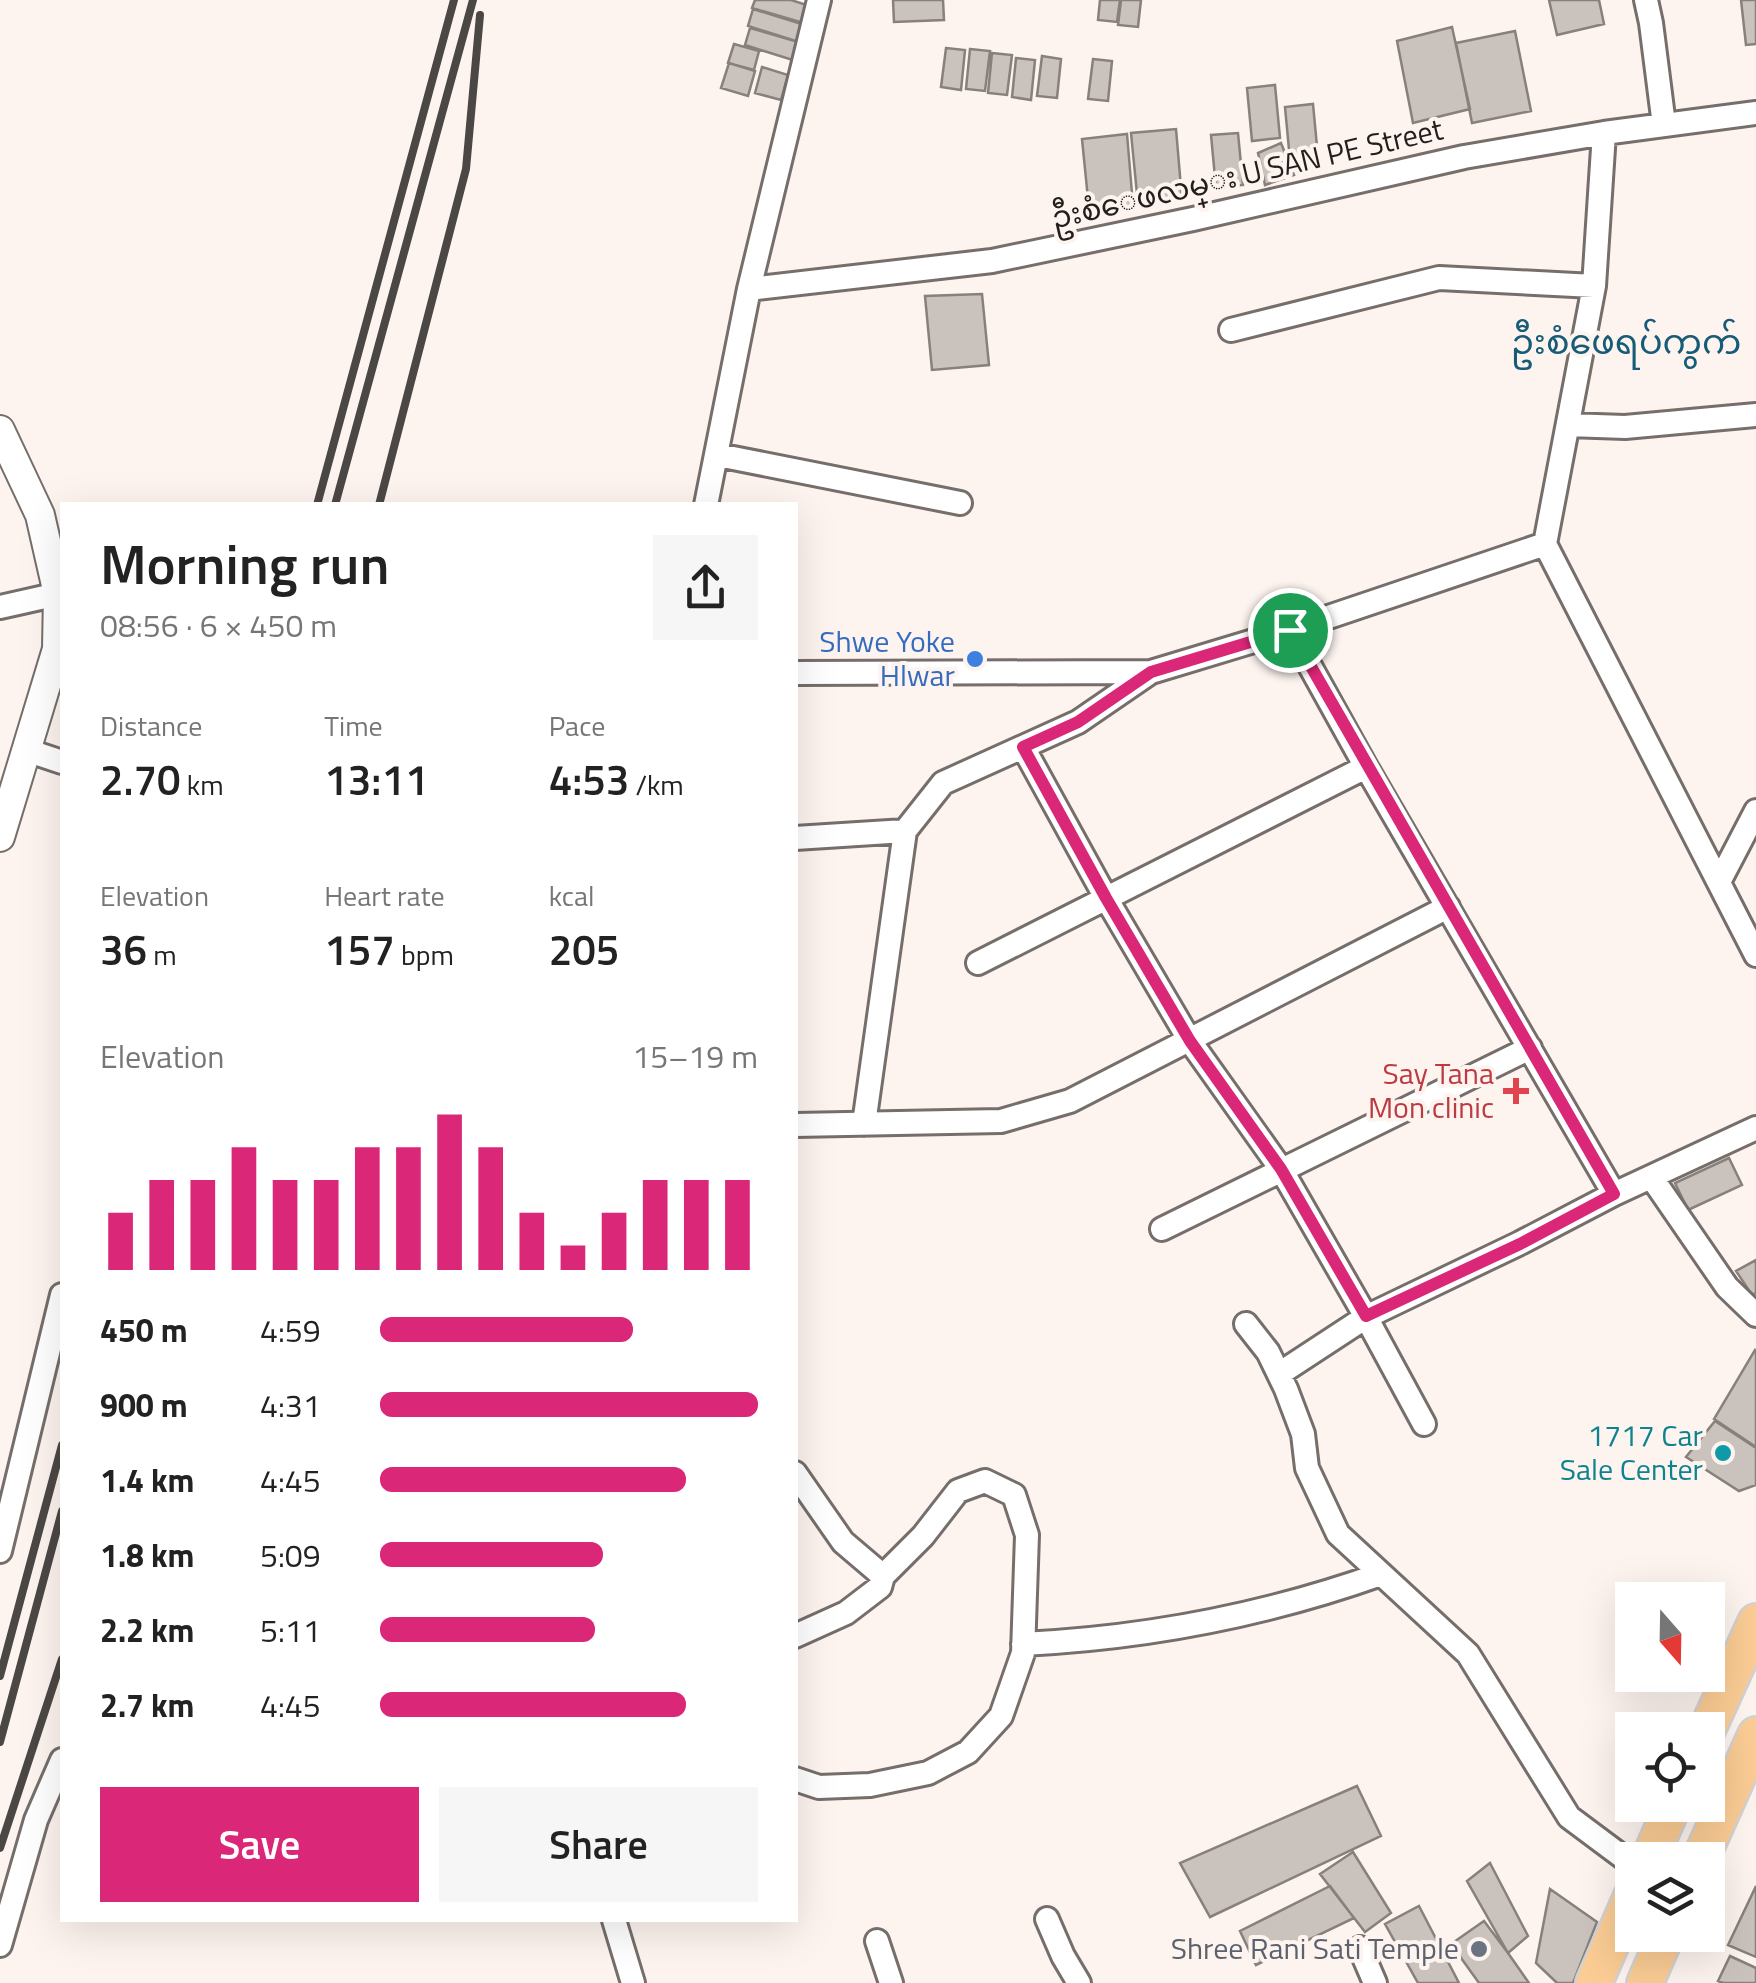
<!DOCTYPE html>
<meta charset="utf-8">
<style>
:root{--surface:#fff;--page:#f6f6f6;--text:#222;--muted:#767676;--accent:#db2777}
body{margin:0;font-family:"Titillium Web","Noto Sans Myanmar",sans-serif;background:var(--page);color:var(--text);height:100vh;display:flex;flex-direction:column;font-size:38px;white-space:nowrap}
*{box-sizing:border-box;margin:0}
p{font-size:32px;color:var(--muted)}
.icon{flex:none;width:55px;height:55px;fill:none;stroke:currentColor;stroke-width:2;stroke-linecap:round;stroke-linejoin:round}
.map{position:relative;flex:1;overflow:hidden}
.details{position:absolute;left:60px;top:502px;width:738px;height:1420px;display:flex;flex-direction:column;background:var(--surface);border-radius:0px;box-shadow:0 10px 40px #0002}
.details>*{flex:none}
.needle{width:65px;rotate:160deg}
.buttons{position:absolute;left:1615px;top:1582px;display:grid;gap:20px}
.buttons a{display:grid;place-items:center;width:110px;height:110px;border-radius:0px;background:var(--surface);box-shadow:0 10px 40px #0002;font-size:50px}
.pin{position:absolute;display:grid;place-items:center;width:85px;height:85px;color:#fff;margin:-42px;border:5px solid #fff;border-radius:50%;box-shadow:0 2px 10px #0007}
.round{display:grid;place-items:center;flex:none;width:105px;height:105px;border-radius:0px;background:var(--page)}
.headline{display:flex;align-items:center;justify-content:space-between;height:170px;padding:0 40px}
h1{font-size:55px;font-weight:600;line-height:75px}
.metrics{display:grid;grid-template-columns:repeat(3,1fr);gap:15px;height:170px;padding:10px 40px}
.metrics div{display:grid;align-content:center}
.metrics b{font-size:42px;font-weight:600}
.metrics small{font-size:28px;font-weight:400}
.metrics p{font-size:28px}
.chart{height:280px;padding:20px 40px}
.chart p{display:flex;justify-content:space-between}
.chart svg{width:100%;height:180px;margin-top:10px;stroke:var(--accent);stroke-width:6}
.cta{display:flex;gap:20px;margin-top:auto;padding:20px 40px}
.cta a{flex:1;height:115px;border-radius:0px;background:var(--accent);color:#fff;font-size:40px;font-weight:600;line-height:115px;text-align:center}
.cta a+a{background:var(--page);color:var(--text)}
ul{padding:0 40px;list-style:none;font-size:32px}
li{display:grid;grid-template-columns:160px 120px 1fr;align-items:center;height:75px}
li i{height:25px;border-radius:12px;background:var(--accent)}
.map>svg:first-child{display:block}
.building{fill:#cac2bd;stroke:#87807b;stroke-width:2.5}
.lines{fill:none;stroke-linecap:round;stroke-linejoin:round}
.minor-casing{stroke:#756e6a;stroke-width:28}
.tertiary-casing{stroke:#756e6a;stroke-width:32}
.primary-casing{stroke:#d3d2d2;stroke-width:40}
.minor{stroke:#fff;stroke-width:22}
.tertiary{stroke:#fff;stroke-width:28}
.primary{stroke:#fbcc94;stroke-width:35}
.rail{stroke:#4b4745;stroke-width:8}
.route-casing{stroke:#fff;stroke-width:20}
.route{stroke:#db2777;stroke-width:12}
.shop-dot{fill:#3f7fe0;stroke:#fdf4ef;stroke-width:4}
.health-dot{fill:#e0444e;stroke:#fdf4ef;stroke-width:4}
.culture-dot{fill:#0f9aa8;stroke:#fdf4ef;stroke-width:4}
.worship-dot{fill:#6b7280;stroke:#fdf4ef;stroke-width:4}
.labels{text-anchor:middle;stroke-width:8;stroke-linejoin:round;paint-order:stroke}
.street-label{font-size:30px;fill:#211e1c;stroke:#fdf4ef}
.shop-label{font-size:30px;fill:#366cbe;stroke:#fdf4ef;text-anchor:end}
.health-label{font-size:30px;fill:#be3a42;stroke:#fdf4ef;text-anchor:end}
.culture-label{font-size:30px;fill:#0d838f;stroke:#fdf4ef;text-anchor:end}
.worship-label{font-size:30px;fill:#5b616d;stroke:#fdf4ef;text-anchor:end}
.quarter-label{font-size:35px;fill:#165b77;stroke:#fdf4ef}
</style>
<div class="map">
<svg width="1756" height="1983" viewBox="0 0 1756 1983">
<rect width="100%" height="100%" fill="#fdf4ef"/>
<path class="building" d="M755,0h36l22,7 -6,17 -55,-16z
M893,0h50l1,20 -50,2z
M1100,0h20l-3,22 -19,-2z
M1121,0h20l-3,27 -20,-2z
M1549,0h50l5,24 -47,11z
M1741,0h15v44l-10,1z
M753,9l55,17 -6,17 -54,-17z
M1452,27l18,82 -57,14 -16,-82z
M750,28l55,16 -6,18 -54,-17z
M1515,31l16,80 -59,12 -16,-80z
M734,44l25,7 -5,19 -26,-7z
M946,48l19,2 -4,40 -20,-3z
M970,49l20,2 -5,40 -19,-2z
M992,53l20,2 -5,40 -19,-2z
M1042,56l19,3 -4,39 -20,-2z
M1016,58l19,2 -4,40 -19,-3z
M1093,59l19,2 -4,40 -20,-2z
M729,63l26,8 -7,25 -27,-8z
M762,67l26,8 -7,25 -26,-7z
M1275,85l5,53 -28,3 -5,-53z
M1313,104l5,53 -28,3 -5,-53z
M1176,129l6,70 -44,5 -7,-71z
M1238,133l5,52 -27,3 -5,-53z
M1127,134l6,71 -44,4 -7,-70z
M1281,143l13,32 -29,10 -7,-32z
M982,294l7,71 -57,5 -7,-74z
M1729,1158l13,27 -54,25 -13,-27z
M1756,1260v33l-4,2 -16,-24z
M1755,1350l1,1v96l-42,-28z
M1715,1421l41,27v37l-17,6 -53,-34z
M1357,1786l24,50 -171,81 -30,-54z
M1353,1852l38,61 -26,19 -45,-58z
M1490,1863l38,73 -20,17 -41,-72z
M1330,1886l24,32 -98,47 -16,-34z
M1756,1886v71l-28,-12z
M1550,1889l47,33 -24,61h-16l-21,-20z
M1419,1906l40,77h-41l-33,-59z
M1484,1921l24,32 21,30h-50l-28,-39z
M1730,1956l26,12v15h-33l-5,-2z"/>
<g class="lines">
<g class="minor-casing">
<path id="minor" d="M1646,0l5,23 13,102
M749,289l243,-28 201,-42 271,-62 140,-24 152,-20
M1231,330l208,-52 155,8
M1568,425l57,2 131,-12
M718,455l242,48
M706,505l43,-216 70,-289
M1545,544l211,411
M1545,544l49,-258 10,-153
M0,607l58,-13
M1290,630l76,137 248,427
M795,673l356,-1 139,-42 255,-86
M1023,747l83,151 84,143 91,128 85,148 58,107
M26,750l36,12
M795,838l110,-7
M1719,882l37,-71
M978,963l388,-196
M864,1124l41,-293 38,-48 135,-61 73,-50
M795,1125l206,-4 69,-20 378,-194
M1652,1178l75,109 29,28
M1162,1229l368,-181
M1246,1324l22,28 18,37 17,45 4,34 31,66 130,120 101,163 63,47
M1279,1374l87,-57 154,-74 94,-49 142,-66
M795,1473l48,69 40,34
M0,1551l62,-256
M795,1636l51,-23 34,-26 3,-11 40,-40 35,-45 27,-10 29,14 13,40 -4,118 -22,63 -33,36 -40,21 -58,12 -51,2 -24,-8
M1023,1644c122,-6 243,-29 358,-70
M1047,1919l16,37 16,27
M614,1920l19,63
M877,1941l14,42
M0,1945l36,-125 26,-60
M1360,1948l15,35"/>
</g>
<g class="tertiary-casing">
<path id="tertiary" d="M0,430l40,85 18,79 -1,55 -57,188"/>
</g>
<g class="primary-casing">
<path id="primary" d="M1707,1730l49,-108
M1649,1860l24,-55
M1700,1860l56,-125
M1594,1983l38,-87
M1645,1983l21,-48"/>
</g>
<use href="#minor" class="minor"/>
<use href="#tertiary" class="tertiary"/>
<use href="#primary" class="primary"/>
<path class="rail" d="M317,505l137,-505
M335,505l138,-505
M379,505l87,-336 14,-154
M0,1676l62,-231
M0,1742l62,-231
M0,1848l62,-189"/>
</g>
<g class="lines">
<g class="route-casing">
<path id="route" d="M1290,630l324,564 -94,50 -154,72 -85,-147 -91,-128 -84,-143 -83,-151 55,-25 73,-50z"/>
</g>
<use href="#route" class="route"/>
</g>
<circle class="shop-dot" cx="975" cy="659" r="10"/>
<path class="health-dot" d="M1511 1076h10v10h10v10h-10v10h-10v-10h-10v-10h10z"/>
<circle class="culture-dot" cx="1723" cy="1453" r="10"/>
<circle class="worship-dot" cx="1479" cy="1949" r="10"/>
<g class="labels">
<g class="street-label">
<text transform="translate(1247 174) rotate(-13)" y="10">ဦးစံေဖလမ္း U SAN PE Street</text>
</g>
<g class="shop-label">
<text x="955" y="652">Shwe Yoke<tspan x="955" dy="34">Hlwar</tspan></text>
</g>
<g class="health-label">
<text x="1494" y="1084">Say Tana<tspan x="1494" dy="34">Mon clinic</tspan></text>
</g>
<g class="culture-label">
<text x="1703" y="1446">1717 Car<tspan x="1703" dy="34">Sale Center</tspan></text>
</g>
<g class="worship-label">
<text x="1459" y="1959">Shree Rani Sati Temple</text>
</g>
<g class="quarter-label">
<text x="1626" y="354">ဦးစံဖေရပ်ကွက်</text>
</g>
</g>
</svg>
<div class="buttons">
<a><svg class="needle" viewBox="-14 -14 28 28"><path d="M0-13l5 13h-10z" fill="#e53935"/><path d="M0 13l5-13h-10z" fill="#767676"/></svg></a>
<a><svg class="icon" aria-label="locate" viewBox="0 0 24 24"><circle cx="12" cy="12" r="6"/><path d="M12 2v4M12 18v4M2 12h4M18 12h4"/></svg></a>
<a><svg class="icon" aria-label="layers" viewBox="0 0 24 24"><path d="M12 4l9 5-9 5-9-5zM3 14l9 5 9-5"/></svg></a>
</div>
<div class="pin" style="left:1290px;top:630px;background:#1e9e55"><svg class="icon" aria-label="arrive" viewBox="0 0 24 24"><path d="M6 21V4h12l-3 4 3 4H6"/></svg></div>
<section class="details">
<div class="headline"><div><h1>Morning run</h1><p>08:56 · 6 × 450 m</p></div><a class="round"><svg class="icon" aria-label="share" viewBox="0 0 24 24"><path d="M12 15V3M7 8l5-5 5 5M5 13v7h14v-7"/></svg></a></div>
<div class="metrics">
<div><p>Distance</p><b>2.70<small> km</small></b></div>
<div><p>Time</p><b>13:11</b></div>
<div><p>Pace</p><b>4:53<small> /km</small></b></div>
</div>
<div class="metrics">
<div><p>Elevation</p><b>36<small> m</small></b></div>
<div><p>Heart rate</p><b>157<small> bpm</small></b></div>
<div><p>kcal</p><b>205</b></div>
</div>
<div class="chart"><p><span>Elevation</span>15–19 m</p>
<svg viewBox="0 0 160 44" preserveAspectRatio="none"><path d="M5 44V30M15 44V22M25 44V22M35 44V14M45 44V22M55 44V22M65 44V14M75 44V14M85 44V6M95 44V14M105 44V30M115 44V38M125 44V30M135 44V22M145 44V22M155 44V22"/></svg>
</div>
<ul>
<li><b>450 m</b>4:59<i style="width:67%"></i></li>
<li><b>900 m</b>4:31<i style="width:100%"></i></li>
<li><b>1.4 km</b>4:45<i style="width:81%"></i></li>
<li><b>1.8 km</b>5:09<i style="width:59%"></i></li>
<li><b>2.2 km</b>5:11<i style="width:57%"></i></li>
<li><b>2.7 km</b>4:45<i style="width:81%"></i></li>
</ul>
<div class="cta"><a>Save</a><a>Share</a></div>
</section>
</div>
